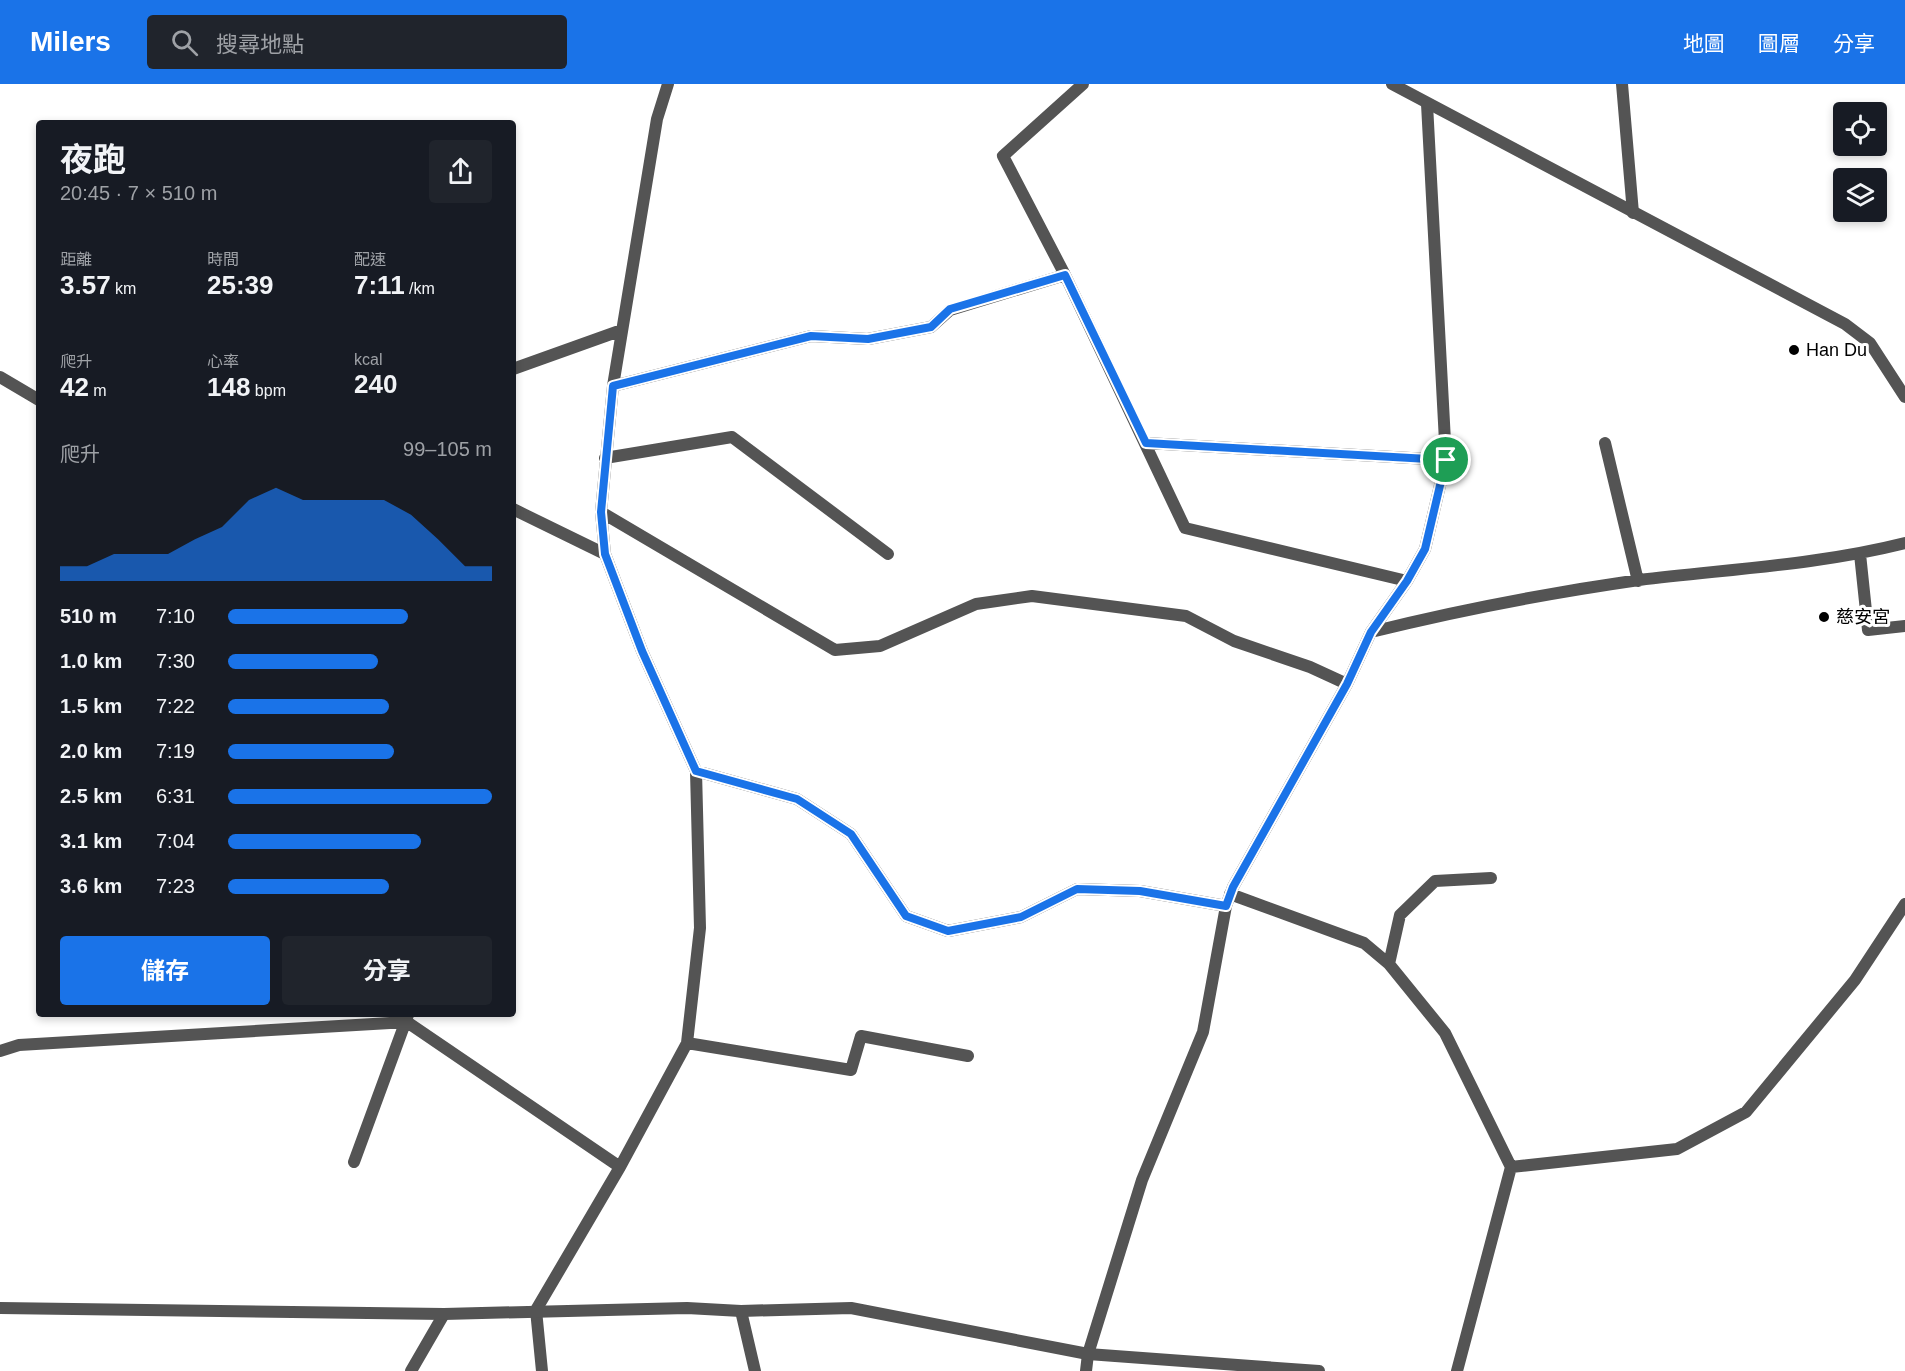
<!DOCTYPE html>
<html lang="zh-TW">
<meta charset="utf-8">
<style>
:root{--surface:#171b24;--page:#20242c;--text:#f1f3f6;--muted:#9ea1a6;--accent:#1a73e8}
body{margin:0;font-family:Arial,"Noto Sans TC",sans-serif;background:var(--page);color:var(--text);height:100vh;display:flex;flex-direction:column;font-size:22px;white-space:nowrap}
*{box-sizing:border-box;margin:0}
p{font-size:20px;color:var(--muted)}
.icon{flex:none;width:33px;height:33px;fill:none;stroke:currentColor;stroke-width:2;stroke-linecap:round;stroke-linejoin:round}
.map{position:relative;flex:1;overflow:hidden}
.details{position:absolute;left:36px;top:36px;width:480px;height:897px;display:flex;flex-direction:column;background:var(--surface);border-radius:6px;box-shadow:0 3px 9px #0003}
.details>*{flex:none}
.buttons{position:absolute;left:1833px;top:18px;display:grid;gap:12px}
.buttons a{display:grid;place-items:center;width:54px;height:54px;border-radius:6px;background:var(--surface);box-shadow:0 3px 9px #0003;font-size:30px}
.pin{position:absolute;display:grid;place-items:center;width:51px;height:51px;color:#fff;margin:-26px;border:3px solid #fff;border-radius:50%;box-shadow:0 2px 6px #0007}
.round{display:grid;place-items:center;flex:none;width:63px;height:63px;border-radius:6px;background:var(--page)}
.head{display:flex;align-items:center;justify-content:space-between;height:102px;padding:0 24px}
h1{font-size:33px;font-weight:700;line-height:45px}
.metrics{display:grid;grid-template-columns:repeat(3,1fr);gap:9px;height:102px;padding:6px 24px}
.metrics div{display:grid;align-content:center}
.metrics b{font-size:26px;font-weight:700}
.metrics small{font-size:16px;font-weight:400}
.metrics p{font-size:16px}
.chart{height:168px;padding:12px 24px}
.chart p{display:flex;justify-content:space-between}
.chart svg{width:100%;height:108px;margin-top:6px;fill:var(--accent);opacity:.7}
.button{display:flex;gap:12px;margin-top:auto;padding:12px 24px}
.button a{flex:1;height:69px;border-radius:6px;background:var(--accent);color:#fff;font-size:24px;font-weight:700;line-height:69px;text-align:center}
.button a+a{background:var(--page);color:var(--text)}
ul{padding:0 24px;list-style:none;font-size:20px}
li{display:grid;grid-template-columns:96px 72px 1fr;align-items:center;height:45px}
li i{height:15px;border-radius:8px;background:var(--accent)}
header{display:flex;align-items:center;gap:36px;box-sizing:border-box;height:84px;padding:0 30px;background:var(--accent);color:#fff}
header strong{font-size:28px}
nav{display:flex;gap:33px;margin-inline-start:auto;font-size:21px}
.search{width:420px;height:54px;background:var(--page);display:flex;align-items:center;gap:15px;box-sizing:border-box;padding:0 21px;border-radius:6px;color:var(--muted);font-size:22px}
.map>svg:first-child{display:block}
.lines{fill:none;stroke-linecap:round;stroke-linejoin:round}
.service{stroke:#545454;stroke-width:12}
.minor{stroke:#545454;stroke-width:12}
.tertiary{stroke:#545454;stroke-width:12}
.route-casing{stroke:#fff;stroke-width:12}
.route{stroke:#1a73e8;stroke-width:8}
.poi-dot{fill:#000;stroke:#fff;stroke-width:2}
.labels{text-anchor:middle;stroke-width:6;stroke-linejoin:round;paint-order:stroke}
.poi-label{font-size:18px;fill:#000;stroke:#fff;text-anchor:start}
</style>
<header>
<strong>Milers</strong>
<div class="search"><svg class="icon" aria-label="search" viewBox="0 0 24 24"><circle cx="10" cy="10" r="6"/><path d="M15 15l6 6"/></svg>搜尋地點</div>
<nav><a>地圖</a><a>圖層</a><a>分享</a></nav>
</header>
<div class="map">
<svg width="1905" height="1287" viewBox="0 0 1905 1287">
<rect width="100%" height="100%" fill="#fff"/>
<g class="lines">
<path class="service" d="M1083,0l-80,72 62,119 120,253 222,53
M1622,0l11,129
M513,285l109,-39
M0,293l39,23
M613,302l198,-50 57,3 63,-12 19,-17 115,-35
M1146,359l300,17
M1605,359l33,138
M605,374l127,-21 156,117
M513,425l92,45
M601,428l234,138 45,-4 96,-42 56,-8 154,20 48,25 76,26 37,17
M1860,470l8,76 37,-4
M1371,548c88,-22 178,-39 268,-52 89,-11 179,-15 266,-37
M696,687l101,28 54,35 55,82 42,15 73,-14 56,-28 63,2 86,15
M1230,810l134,49 25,21
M687,959l164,27 10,-34 107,20
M0,967l19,-6 388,-23 213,145
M354,1078l54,-147
M1511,1083l166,-18 69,-37 109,-132 50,-76
M741,1227l14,60
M411,1287l33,-57
M542,1287l-6,-61 84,-143 67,-124 13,-115 -4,-157 -54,-120 -37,-97 -4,-42 12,-126 44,-267 11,-35
M1086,1287l2,-17 54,-174 61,-148 23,-126 7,-19 114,-203 24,-52 36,-51 18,-32 21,-89 -19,-356
M1457,1287l54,-204 -66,-134 -56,-69 11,-49 35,-34 56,-3"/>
<path class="minor" d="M1392,0l453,240 25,19 35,54"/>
<path class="tertiary" d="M0,1224l444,6 243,-6 54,3 110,-3 237,46 231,17"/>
</g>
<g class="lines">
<g class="route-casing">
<path id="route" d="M1065,191l81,168 300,17 -21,89 -18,32 -36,51 -24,52 -114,203 -7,19 -86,-15 -63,-2 -56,28 -73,14 -42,-15 -55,-82 -54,-35 -101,-28 -54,-120 -37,-97 -4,-42 12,-126 198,-50 57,3 63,-12 19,-18z"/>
</g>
<use href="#route" class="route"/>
</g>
<g class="poi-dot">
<circle cx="1794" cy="266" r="6"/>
<circle cx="1824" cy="533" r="6"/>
</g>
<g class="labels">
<g class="poi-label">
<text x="1806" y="272">Han Du</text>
<text x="1836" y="539">慈安宮</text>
</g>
</g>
</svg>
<div class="buttons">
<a><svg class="icon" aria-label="locate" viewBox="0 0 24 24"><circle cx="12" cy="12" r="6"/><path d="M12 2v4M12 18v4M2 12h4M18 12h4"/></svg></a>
<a><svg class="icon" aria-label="layers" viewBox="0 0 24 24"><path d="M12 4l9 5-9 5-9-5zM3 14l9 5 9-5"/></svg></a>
</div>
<div class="pin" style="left:1446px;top:376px;background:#1e9e55"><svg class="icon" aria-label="arrive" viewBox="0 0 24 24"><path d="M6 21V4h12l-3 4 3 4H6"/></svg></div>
<section class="details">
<div class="head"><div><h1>夜跑</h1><p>20:45 · 7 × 510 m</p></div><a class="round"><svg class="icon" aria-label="share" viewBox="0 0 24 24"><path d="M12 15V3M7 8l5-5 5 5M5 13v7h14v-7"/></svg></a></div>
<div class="metrics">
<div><p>距離</p><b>3.57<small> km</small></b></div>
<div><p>時間</p><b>25:39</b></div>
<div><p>配速</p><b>7:11<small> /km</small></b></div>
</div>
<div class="metrics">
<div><p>爬升</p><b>42<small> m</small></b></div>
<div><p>心率</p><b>148<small> bpm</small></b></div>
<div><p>kcal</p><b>240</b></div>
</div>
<div class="chart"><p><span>爬升</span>99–105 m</p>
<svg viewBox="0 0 160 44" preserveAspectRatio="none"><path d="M0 44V38L10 38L20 33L30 33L40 33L50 27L60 22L70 11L80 6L90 11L100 11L110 11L120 11L130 17L140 27L150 38L160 38V44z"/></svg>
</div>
<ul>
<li><b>510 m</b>7:10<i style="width:68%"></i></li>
<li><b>1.0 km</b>7:30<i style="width:57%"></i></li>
<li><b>1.5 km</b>7:22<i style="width:61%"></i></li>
<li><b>2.0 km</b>7:19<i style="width:63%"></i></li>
<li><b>2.5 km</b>6:31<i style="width:100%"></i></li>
<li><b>3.1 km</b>7:04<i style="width:73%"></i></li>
<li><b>3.6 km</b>7:23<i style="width:61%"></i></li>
</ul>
<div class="button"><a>儲存</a><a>分享</a></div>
</section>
</div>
